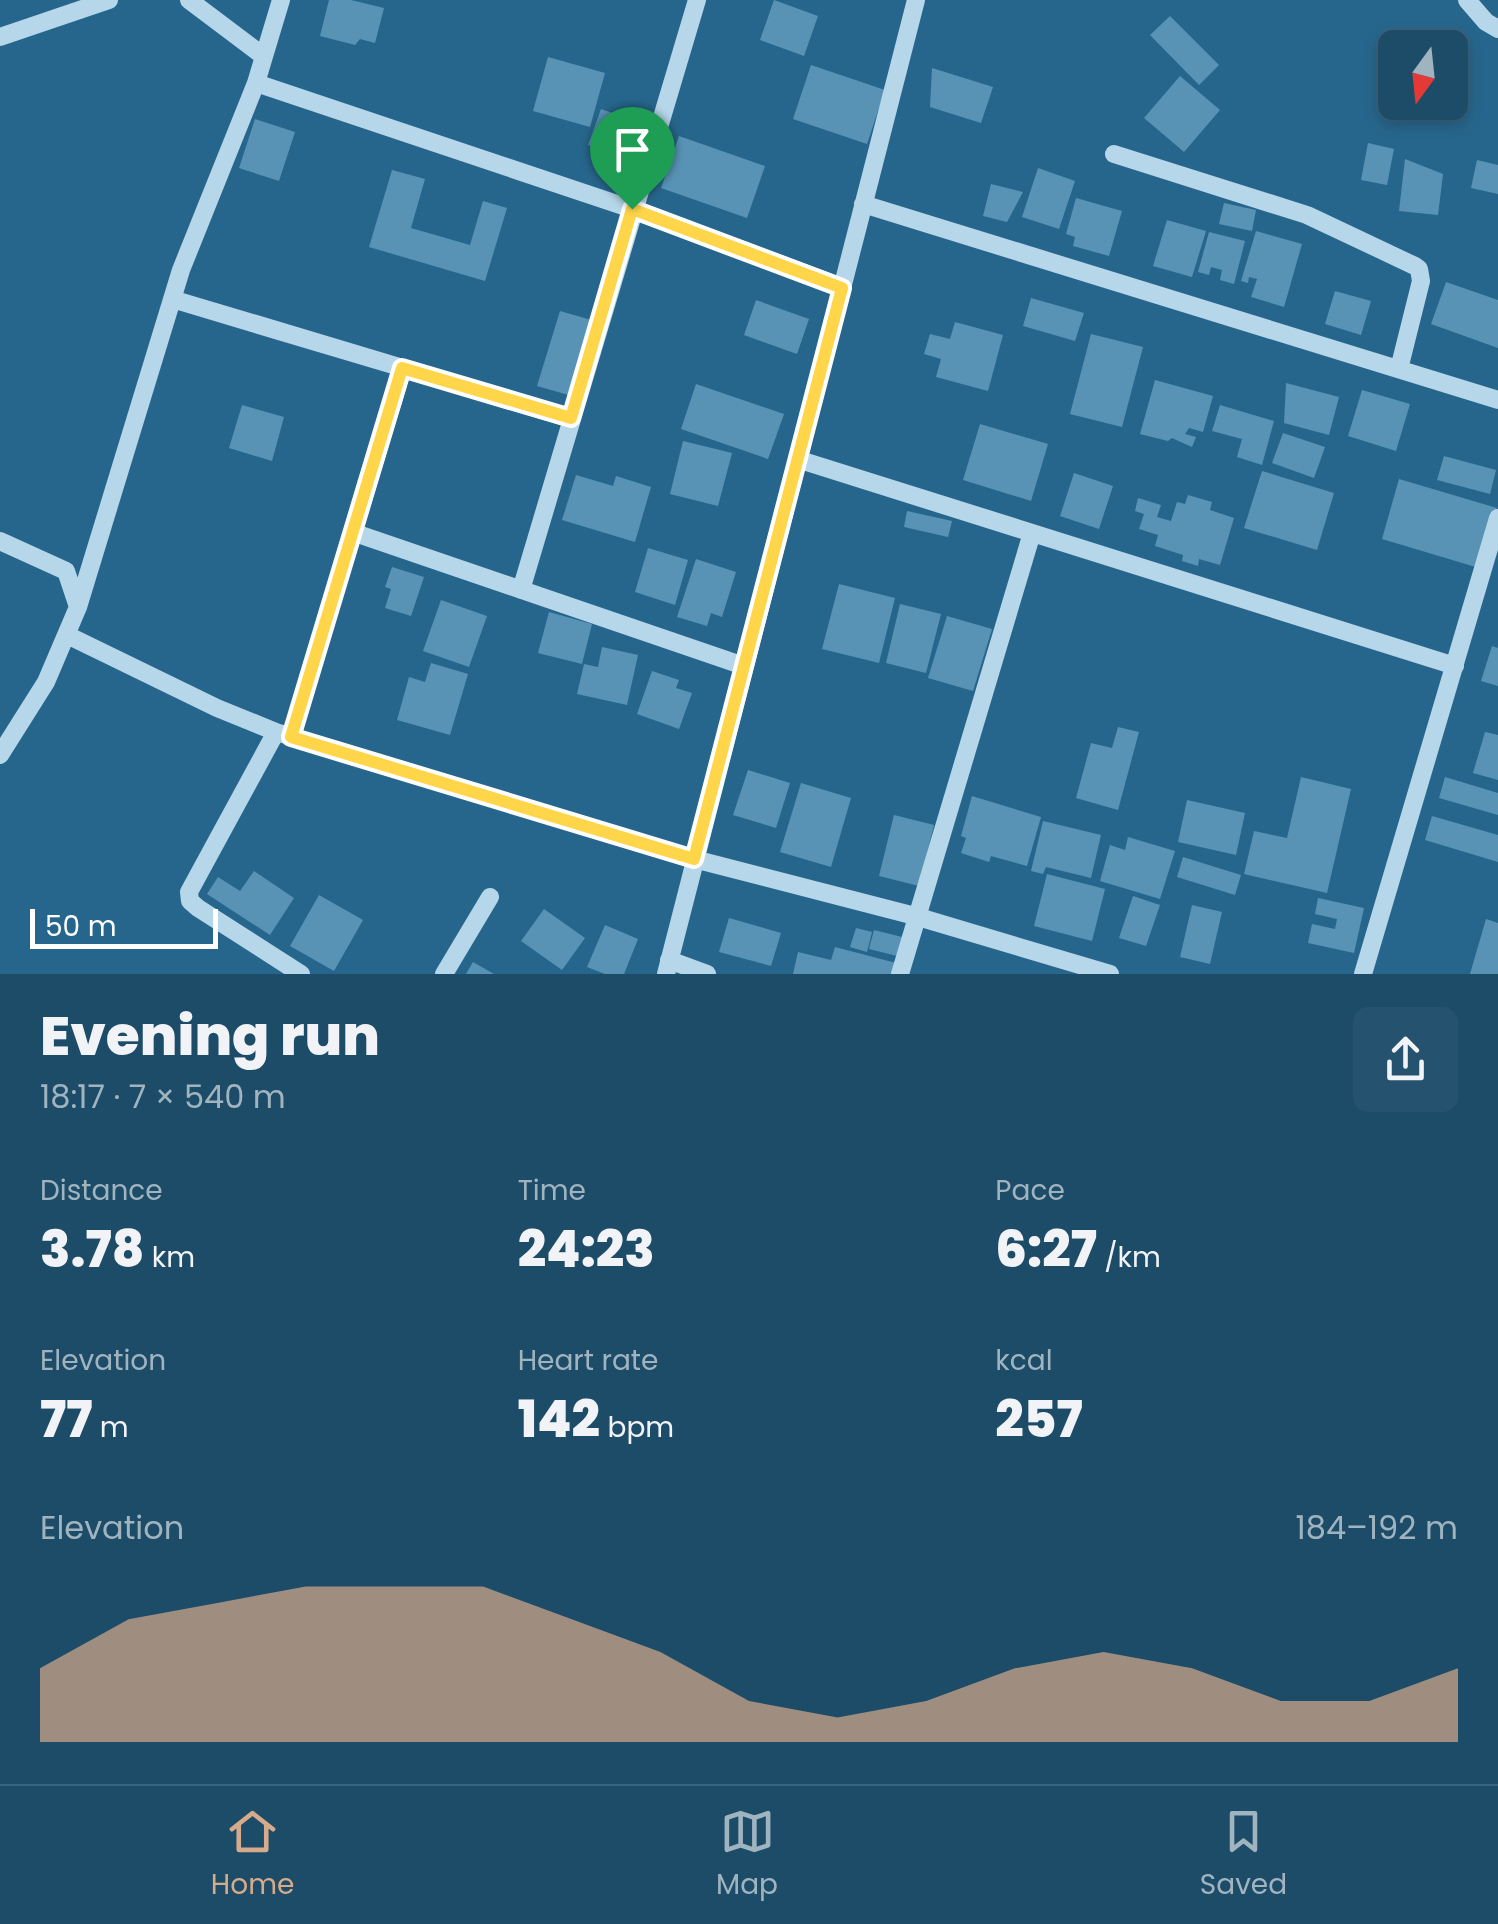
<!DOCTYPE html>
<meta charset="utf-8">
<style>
:root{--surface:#1d4c69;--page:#25536f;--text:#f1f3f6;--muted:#a0b4c0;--line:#3b637d;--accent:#d6ab8b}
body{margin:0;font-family:Poppins,sans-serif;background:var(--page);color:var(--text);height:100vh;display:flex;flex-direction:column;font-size:38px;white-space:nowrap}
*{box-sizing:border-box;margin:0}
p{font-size:32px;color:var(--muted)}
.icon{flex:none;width:55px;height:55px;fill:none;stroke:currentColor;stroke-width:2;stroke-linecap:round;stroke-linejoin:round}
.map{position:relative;height:974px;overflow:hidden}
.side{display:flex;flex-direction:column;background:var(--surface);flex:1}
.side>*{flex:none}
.needle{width:65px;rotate:195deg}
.controls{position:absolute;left:1378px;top:30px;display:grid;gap:20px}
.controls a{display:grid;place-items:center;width:90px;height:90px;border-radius:15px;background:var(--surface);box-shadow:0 5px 15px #0003,0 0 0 2px var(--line);font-size:50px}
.scale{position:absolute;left:30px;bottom:25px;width:188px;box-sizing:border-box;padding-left:10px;border:5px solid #fff;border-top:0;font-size:28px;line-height:35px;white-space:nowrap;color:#fff;-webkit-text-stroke:8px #27668c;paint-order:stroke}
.pin{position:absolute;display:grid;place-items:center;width:85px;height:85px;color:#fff;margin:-102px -42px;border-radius:50% 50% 50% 0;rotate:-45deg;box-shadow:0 0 10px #0007}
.pin .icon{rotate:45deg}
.round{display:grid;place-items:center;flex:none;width:105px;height:105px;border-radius:15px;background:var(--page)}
.head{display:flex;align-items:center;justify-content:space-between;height:170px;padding:0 40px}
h1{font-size:55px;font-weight:800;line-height:75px}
.figures{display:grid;grid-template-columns:repeat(3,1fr);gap:15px;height:170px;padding:10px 40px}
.figures div{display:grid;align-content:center}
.figures b{font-size:50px;font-weight:800}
.figures small{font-size:28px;font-weight:400}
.figures p{font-size:28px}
.chart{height:280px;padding:20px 40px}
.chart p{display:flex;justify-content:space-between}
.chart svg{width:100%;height:180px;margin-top:10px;fill:var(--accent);opacity:.7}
.tabs{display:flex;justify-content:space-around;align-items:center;height:140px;border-top:2px solid var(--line);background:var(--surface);font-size:28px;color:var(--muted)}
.tabs a{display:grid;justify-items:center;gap:5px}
.tabs .selected{color:var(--accent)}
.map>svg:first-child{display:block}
.building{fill:#5893b6}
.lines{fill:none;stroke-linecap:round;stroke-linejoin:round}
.minor{stroke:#b6d7ea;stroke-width:18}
.route-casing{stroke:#fff;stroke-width:20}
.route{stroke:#ffd54a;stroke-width:12}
</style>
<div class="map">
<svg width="1498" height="974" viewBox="0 0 1498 974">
<rect width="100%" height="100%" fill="#27668c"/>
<path class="building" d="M329,0h22l33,8 -9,35 -15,-4 -5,6 -35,-9z
M774,0l44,16 -14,40 -44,-16z
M1170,16l49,49 -20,20 -49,-50z
M548,57l57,16 -15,54 -57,-16z
M811,65l74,25 -18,54 -74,-25z
M932,68l61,19 -12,36 -51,-16z
M1180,76l40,34 -36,42 -40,-34z
M601,109l49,17 -13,37 -49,-18z
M255,119l40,13 -16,49 -40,-13z
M679,136l86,30 -18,52 -86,-30z
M1368,143l26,6 -7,36 -26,-5z
M1405,159l38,15 -5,41 -39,-4z
M1477,160l21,5v29l-27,-6z
M1038,168l37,13 -16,48 -37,-12z
M392,170l33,9 -14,49 59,17 13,-44 24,7 -22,73 -116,-34z
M991,184l32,8 -16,30 -24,-6z
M1076,198l46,13 -13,45 -36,-10 2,-9 -9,-3z
M1224,203l32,7 -4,21 -33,-7z
M1167,220l39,11 -14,46 -39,-11z
M1256,231l46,13 -18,63 -33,-10 6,-18 -8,-2 -1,6 -7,-2z
M1209,232l36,9 -11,43 -14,-4 2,-10 -11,-3 -2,8 -11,-3z
M1446,282l52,18v48l-67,-24z
M1335,291l36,10 -10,34 -36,-11z
M1031,298l53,15 -9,28 -52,-15z
M756,300l53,19 -12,35 -53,-19z
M560,311l35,10 -23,75 -35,-10z
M955,322l48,13 -15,56 -52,-14 5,-18 -17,-5 6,-20 20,5z
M1091,334l52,13 -21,80 -52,-13z
M1155,380l58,16 -10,36 -14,-4 -4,6 11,3 -4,10 -20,-9 -4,3 -28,-7z
M1286,383l53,14 -10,38 -45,-12z
M696,384l88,30 -16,45 -87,-30z
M1362,390l48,14 -14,47 -48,-15z
M242,405l42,12 -12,44 -43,-13z
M1220,405l54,16 -12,44 -25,-8 5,-18 -30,-8z
M980,424l68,20 -17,57 -68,-21z
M1283,433l42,14 -11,31 -42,-15z
M683,441l49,12 -14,53 -48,-12z
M1444,456l52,14 -6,24 -53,-14z
M1262,471l72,22 -17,57 -73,-22z
M1074,473l39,13 -14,43 -39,-13z
M576,475l37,11 3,-10 35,11 -16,55 -73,-22z
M1399,479l98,29 -18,60 -97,-29z
M1188,495l24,7 -2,8 24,8 -14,47 -21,-6 -1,7 -16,-5 1,-6 -28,-9 3,-11 -19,-6 5,-15 -9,-3 3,-13 23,7 -4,12 14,4 6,-19 8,2z
M907,511l45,10 -4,16 -44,-10z
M648,548l40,12 -13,45 -40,-13z
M696,559l40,13 -14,45 -11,-4 -4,13 -30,-9z
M392,567l32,10 -13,39 -26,-8 6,-19 -6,-2z
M839,584l56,14 -16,65 -57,-14z
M441,600l46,16 -18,51 -46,-16z
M900,604l41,10 -15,59 -40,-10z
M549,612l43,12 -10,40 -44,-11z
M947,616l45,13 -19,62 -45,-13z
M1492,646l6,2v38l-17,-5z
M602,647l36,8 -11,50 -50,-11 7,-30 14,3z
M431,663l37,11 -18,61 -53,-15 12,-43 16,5z
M652,671l27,9 -3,8 16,5 -13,36 -42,-15z
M1118,727l21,5 -21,78 -42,-12 15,-55 21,5z
M1485,732l13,3v45l-25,-7z
M748,770l42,13 -14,45 -43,-13z
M1301,777l50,12 -24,104 -83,-19 10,-43 33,7z
M1445,777l53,16v22l-59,-17z
M801,783l50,15 -20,69 -51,-15z
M972,796l69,21 -14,49 -36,-10 -2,6 -28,-9 5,-15 -5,-2z
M1187,800l58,13 -9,42 -58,-13z
M894,815l40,10 -15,61 -40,-10z
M1432,816l66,19v27l-73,-22z
M1043,821l58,14 -10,43 -45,-11 -3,7 -12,-3z
M1128,837l47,14 -15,48 -60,-18 10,-36 15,5z
M1183,857l58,18 -6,20 -58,-18z
M254,871l40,27 -24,37 -63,-41 11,-17 22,14z
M1047,874l58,15 -13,52 -58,-15z
M319,895l44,25 -29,51 -44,-25z
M1133,896l27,9 -14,41 -27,-8z
M1318,898l46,10 -10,45 -46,-10 4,-19 23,5 2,-10 -22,-5z
M1192,905l30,7 -12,52 -30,-7z
M544,909l41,29 -23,32 -41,-29z
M729,918l52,15 -10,33 -52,-14z
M1486,919l12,4v51h-28z
M605,925l33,14 -14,35h-19l-18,-7z
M856,928l16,4 -5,20 -17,-5z
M874,930l32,8 -5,19 -32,-8z
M835,947l65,17 -3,10h-104l5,-22 33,8z
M473,962l21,12h-28z"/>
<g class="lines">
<path class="minor" d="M189,0l73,55
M1467,0l19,22 12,7
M0,37l109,-37
M256,83l376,126 210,78
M1114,154l193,61 108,51 4,3 2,12 -22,88
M863,204l635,196
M172,299l231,69 -112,369
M403,368l168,51
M797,459l658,207
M355,533l389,133
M0,541l66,30 12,36
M521,590l176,-590
M67,635l150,73 59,24 418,127 221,57 195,58
M276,732l-87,160 1,9 8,7 103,66
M0,755l46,-73 32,-75 103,-337 75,-187 25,-83
M669,960l38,14
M444,974l46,-77
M666,974l250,-974
M900,974l132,-441
M1363,974l135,-456"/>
</g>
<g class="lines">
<g class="route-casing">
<path id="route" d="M632,209l210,79 -148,571 -403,-122 111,-369 169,50z"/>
</g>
<use href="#route" class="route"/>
</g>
</svg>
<div class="controls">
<a><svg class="needle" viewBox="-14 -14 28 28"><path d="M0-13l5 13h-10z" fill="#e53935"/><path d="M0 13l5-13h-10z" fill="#a0b4c0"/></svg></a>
</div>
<div class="scale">50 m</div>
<div class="pin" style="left:632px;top:209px;background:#1e9e55"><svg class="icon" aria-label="arrive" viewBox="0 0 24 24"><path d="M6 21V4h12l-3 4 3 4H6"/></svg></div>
</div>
<section class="side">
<div class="head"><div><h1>Evening run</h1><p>18:17 · 7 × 540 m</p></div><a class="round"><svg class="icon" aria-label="share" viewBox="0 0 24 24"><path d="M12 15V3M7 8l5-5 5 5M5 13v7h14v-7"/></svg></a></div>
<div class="figures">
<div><p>Distance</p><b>3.78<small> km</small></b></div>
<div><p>Time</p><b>24:23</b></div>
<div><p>Pace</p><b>6:27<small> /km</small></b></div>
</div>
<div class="figures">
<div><p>Elevation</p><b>77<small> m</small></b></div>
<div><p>Heart rate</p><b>142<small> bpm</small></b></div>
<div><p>kcal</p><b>257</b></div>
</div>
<div class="chart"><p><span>Elevation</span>184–192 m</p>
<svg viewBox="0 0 160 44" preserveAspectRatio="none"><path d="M0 44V26L10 14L20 10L30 6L40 6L50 6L60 14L70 22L80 34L90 38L100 34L110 26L120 22L130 26L140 34L150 34L160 26V44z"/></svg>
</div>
</section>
<nav class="tabs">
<a class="selected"><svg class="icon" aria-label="home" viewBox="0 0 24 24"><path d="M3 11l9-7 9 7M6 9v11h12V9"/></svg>Home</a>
<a><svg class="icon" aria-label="map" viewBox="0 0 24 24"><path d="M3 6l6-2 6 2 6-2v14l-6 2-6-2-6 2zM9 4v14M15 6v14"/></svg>Map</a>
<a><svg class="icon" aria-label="saved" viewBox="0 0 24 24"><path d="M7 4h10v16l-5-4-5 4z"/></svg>Saved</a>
</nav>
